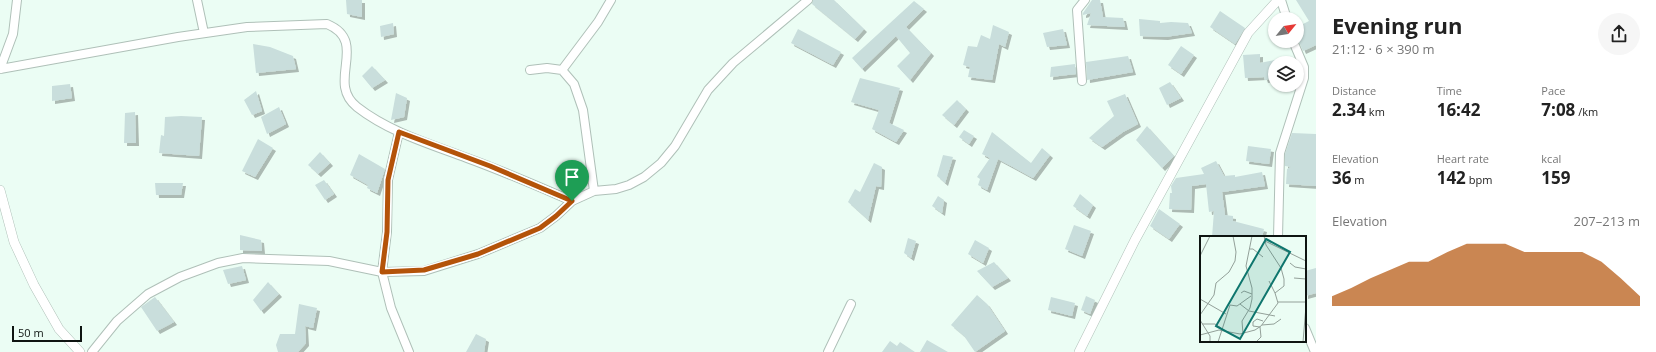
<!DOCTYPE html>
<meta charset="utf-8">
<style>
:root{--surface:#fff;--page:#f6f6f6;--text:#222;--muted:#767676;--accent:#b45309}
body{margin:0;font-family:"Open Sans",sans-serif;background:var(--page);color:var(--text);height:100vh;display:flex;flex-direction:column;font-size:15px;white-space:nowrap}
*{box-sizing:border-box;margin:0}
p{font-size:13px;color:var(--muted)}
.icon{flex:none;width:22px;height:22px;fill:none;stroke:currentColor;stroke-width:2;stroke-linecap:round;stroke-linejoin:round}
.map{position:relative;flex:1;overflow:hidden}
.sheet{display:flex;flex-direction:column;background:var(--surface);width:340px}
.sheet>*{flex:none}
.needle{width:26px;rotate:60deg}
.tools{position:absolute;left:1268px;top:12px;display:grid;gap:8px}
.tools a{display:grid;place-items:center;width:36px;height:36px;border-radius:50%;background:var(--surface);box-shadow:0 1px 3px #0004;font-size:20px}
.scale{position:absolute;left:12px;bottom:10px;width:70px;box-sizing:border-box;padding-left:4px;border:2px solid #0e1411;border-top:0;font-size:11px;line-height:14px;white-space:nowrap;color:#0e1411;-webkit-text-stroke:3px #ebfdf4;paint-order:stroke}
.pin{position:absolute;display:grid;place-items:center;width:34px;height:34px;color:#fff;margin:-41px -17px;border-radius:50% 50% 50% 0;rotate:-45deg;box-shadow:0 0 4px #0007}
.pin .icon{rotate:45deg}
.round{display:grid;place-items:center;flex:none;width:42px;height:42px;border-radius:21px;background:var(--page)}
.head{display:flex;align-items:center;justify-content:space-between;height:68px;padding:0 16px}
h1{font-size:22px;font-weight:700;line-height:30px}
.metrics{display:grid;grid-template-columns:repeat(3,1fr);gap:6px;height:68px;padding:4px 16px}
.metrics div{display:grid;align-content:center}
.metrics b{font-size:17px;font-weight:700}
.metrics small{font-size:11px;font-weight:400}
.metrics p{font-size:11px}
.chart{height:112px;padding:8px 16px}
.chart p{display:flex;justify-content:space-between}
.chart svg{width:100%;height:72px;margin-top:4px;fill:var(--accent);opacity:.7}
main{display:flex;flex:1;min-height:0}
.map>svg:first-child{display:block}
.building{fill:#c9dedc;filter:url(#shadow)}
.lines{fill:none;stroke-linecap:round;stroke-linejoin:round}
.minor-casing{stroke:#afc0b8;stroke-width:10}
.tertiary-casing{stroke:#afc0b8;stroke-width:10}
.minor{stroke:#fff;stroke-width:8}
.tertiary{stroke:#fff;stroke-width:9}
.route-casing{stroke:#fff;stroke-width:8}
.route{stroke:#b45309;stroke-width:5}
.inset-road{fill:none;stroke:#93a099;stroke-width:1}
.view{fill:#0f766e;fill-opacity:0.15;stroke:#0f766e;stroke-width:2}
.inset-edge{fill:none;stroke:#0e1411;stroke-width:2}
</style>
<main>
<div class="map">
<svg width="1316" height="352" viewBox="0 0 1316 352">
<defs>
<filter id="shadow"><feDropShadow dx="3" dy="3" stdDeviation="0" flood-color="#0004"/></filter>
</defs>
<rect width="100%" height="100%" fill="#ebfdf4"/>
<path class="building" d="M346,0h16v17l-15,-3z
M813,0h21l30,29 -9,10 -43,-35z
M1092,0h8l3,17 20,1 2,9 -38,-2 4,-12 -8,2v-2z
M1296,0h20v45l-13,6 -6,-14v-10l12,-6z
M914,1l10,8 -18,18 25,26 -21,27 -13,-14 13,-13 -14,-17 -34,33 -10,-11z
M1220,11l25,17 -10,16 -25,-17z
M1139,19l21,2v2l11,-1 17,1 4,10 -27,4 -25,-1z
M393,23l1,11 -13,3 -1,-11z
M993,25l16,7 -4,15 -6,-3 -7,36 -24,-3 2,-10 -7,-2 5,-19 9,1 4,-12 9,4z
M798,29l43,23 -8,13 -42,-22z
M1063,29l4,16 -20,2 -4,-14z
M253,44l17,3 23,9 3,13 -40,4z
M1181,46l13,9 -13,19 -13,-9z
M1260,54v9l15,-3v18l-10,2 -1,-3 -19,1 -2,-23z
M1128,56l5,16 -46,8 -1,-18z
M1075,64l1,10 -26,3 1,-10z
M372,66l13,14 -13,8 -10,-12z
M860,78l40,10 -11,35 15,7 -8,12 -24,-13 7,-19 -28,-8z
M1170,82l11,16 -14,7 -8,-17z
M70,84l2,14 -20,3v-15z
M256,91l6,20 -10,4 -8,-15z
M396,93l11,5 -3,19 -13,3z
M1125,94l13,30 -15,8 -21,15 -13,-9 25,-22 -7,-15z
M957,100l9,9 -12,16 -12,-10z
M279,107l7,17 -19,10 -6,-17z
M135,112l1,31h-12l1,-30z
M181,116l21,1 -3,39 -40,-3 2,-18 3,1 1,-19z
M1147,126l27,30 -12,12 -26,-28z
M964,130l10,6 -5,8 -10,-7z
M992,132l39,31 11,-15 8,7 -17,23 -35,-19 -11,31 -9,-5 2,-6 -3,-2 13,-19 -8,-4z
M1292,133l24,1v52l-30,-2 1,-15 4,-2 -6,-1v-12z
M258,139l15,9 -18,29 -13,-6z
M1248,146l23,3 -2,15 -23,-3z
M320,152l10,11 -12,11 -10,-9z
M359,154l26,15 -8,24 -10,-5 1,-3 -18,-10z
M943,155l10,2 -8,26 -8,-7z
M1216,161l8,15 11,-1v2l27,-5 3,14 -43,6 3,23 8,1v5l31,8 -2,8h-50l2,-26 -5,1 -3,-28 -14,2 -1,24 -22,-1 1,-16h2l-1,-7 5,-8 28,-4 -3,-6z
M874,163l8,4 -1,20 -5,-1 -8,34 -20,-18 7,-13 5,3z
M324,180l10,14 -9,6 -10,-15z
M155,183h28l-2,12h-25z
M1080,194l13,11 -6,11 -14,-10z
M938,196l6,4 -2,13 -10,-7z
M1159,209l21,15 -11,15 -19,-13z
M1074,225l17,6 -9,25 -17,-7z
M240,235l21,5 1,11 -22,-1z
M908,238l8,3 -5,17 -7,-5z
M975,240l14,8 -6,15 -15,-9z
M994,262l14,16 -16,9 -15,-16z
M242,266l4,14 -18,4 -5,-14z
M1316,268v25l-11,3v-25z
M268,282l11,12 -18,17 -8,-11z
M977,295l10,9 18,27 -30,21 -11,-16 -13,-11z
M1086,296l9,4 -5,14 -9,-4z
M155,297l19,25 -17,9 -16,-24z
M1051,297l24,6 -3,13 -24,-6z
M299,304l18,4 -4,20 -8,-2 1,17 -8,9h-20l-2,-7 4,-11h15z
M476,334l10,5 -2,13h-18z
M927,340l21,12h-28z
M890,341l7,5 3,-4 15,10h-33z"/>
<g class="lines">
<g class="minor-casing">
<path id="minor" d="M197,0l7,33
M1281,0l6,19
M0,69l178,-32 69,-10 80,-3c43,18 -2,58 30,83 32,25 73,37 110,51 36,13 70,28 105,43
M0,69l13,-35 4,-34
M530,70l17,-2 15,2 12,14 9,26 11,81
M562,70l36,-48 13,-22
M1082,81l-5,-71 8,-10
M399,132l-11,48 -1,52 -5,40 9,36 18,44
M1278,237l2,-84 24,-75v-11l-11,-26
M1305,328l10,24
M92,352l25,-31 31,-27 32,-17 38,-14 25,-5 86,3 53,11 42,-1 54,-17 62,-26 16,-12 16,-15 22,-10 22,-2 13,-4 15,-8 17,-14 14,-17 33,-56 25,-27 75,-63
M828,352l23,-48"/>
</g>
<g class="tertiary-casing">
<path id="tertiary" d="M0,190l14,52 20,43 25,44 21,23
M1079,352l56,-112 113,-207 30,-33"/>
</g>
<use href="#minor" class="minor"/>
<use href="#tertiary" class="tertiary"/>
</g>
<g class="lines">
<g class="route-casing">
<path id="route" d="M399,132l91,34 82,35 -16,15 -16,12 -62,26 -54,16 -42,2 5,-40 1,-52z"/>
</g>
<use href="#route" class="route"/>
</g>
<g transform="translate(1200 236)">
<rect width="106" height="106" fill="#ebfdf4"/>
<path class="inset-road" d="M65,5l41,20M50,13h3l10,8M0,20l10,-20M90,27l5,4 11,2M94,42l12,1M69,45l6,12M41,57l3,-2 8,3M0,63l26,15M78,66h28M40,68l9,7 26,5M0,79l14,-20 2,-12 13,-11 6,-11 1,-9 -3,-16M0,84l10,16v6M2,88h13l6,4M62,89l12,-1 7,-5M60,91l-7,-1v-4l4,-3 6,2M43,98l-1,-13 8,-13 2,-9v-11l-6,-22 6,-30M0,99l19,-5 21,4 15,-4 6,-4 17,-23 -3,-10 9,-7v-7l-3,-11 -15,-23 -2,-9M18,106l12,-37 7,1 14,-10M56,106l5,-5 -1,-10M103,106l3,-36"/>
<path class="view" d="M66,3l24,13 -50,87 -24,-13z"/>
<rect width="106" height="106" class="inset-edge"/>
</g>
</svg>
<div class="tools">
<a><svg class="needle" viewBox="-14 -14 28 28"><path d="M0-13l5 13h-10z" fill="#e53935"/><path d="M0 13l5-13h-10z" fill="#767676"/></svg></a>
<a><svg class="icon" aria-label="layers" viewBox="0 0 24 24"><path d="M12 4l9 5-9 5-9-5zM3 14l9 5 9-5"/></svg></a>
</div>
<div class="scale">50 m</div>
<div class="pin" style="left:572px;top:201px;background:#1e9e55"><svg class="icon" aria-label="arrive" viewBox="0 0 24 24"><path d="M6 21V4h12l-3 4 3 4H6"/></svg></div>
</div>
<section class="sheet">
<div class="head"><div><h1>Evening run</h1><p>21:12 · 6 × 390 m</p></div><a class="round"><svg class="icon" aria-label="share" viewBox="0 0 24 24"><path d="M12 15V3M7 8l5-5 5 5M5 13v7h14v-7"/></svg></a></div>
<div class="metrics">
<div><p>Distance</p><b>2.34<small> km</small></b></div>
<div><p>Time</p><b>16:42</b></div>
<div><p>Pace</p><b>7:08<small> /km</small></b></div>
</div>
<div class="metrics">
<div><p>Elevation</p><b>36<small> m</small></b></div>
<div><p>Heart rate</p><b>142<small> bpm</small></b></div>
<div><p>kcal</p><b>159</b></div>
</div>
<div class="chart"><p><span>Elevation</span>207–213 m</p>
<svg viewBox="0 0 160 44" preserveAspectRatio="none"><path d="M0 44V38L10 33L20 27L30 22L40 17L50 17L60 11L70 6L80 6L90 6L100 11L110 11L120 11L130 11L140 17L150 27L160 38V44z"/></svg>
</div>
</section>
</main>
